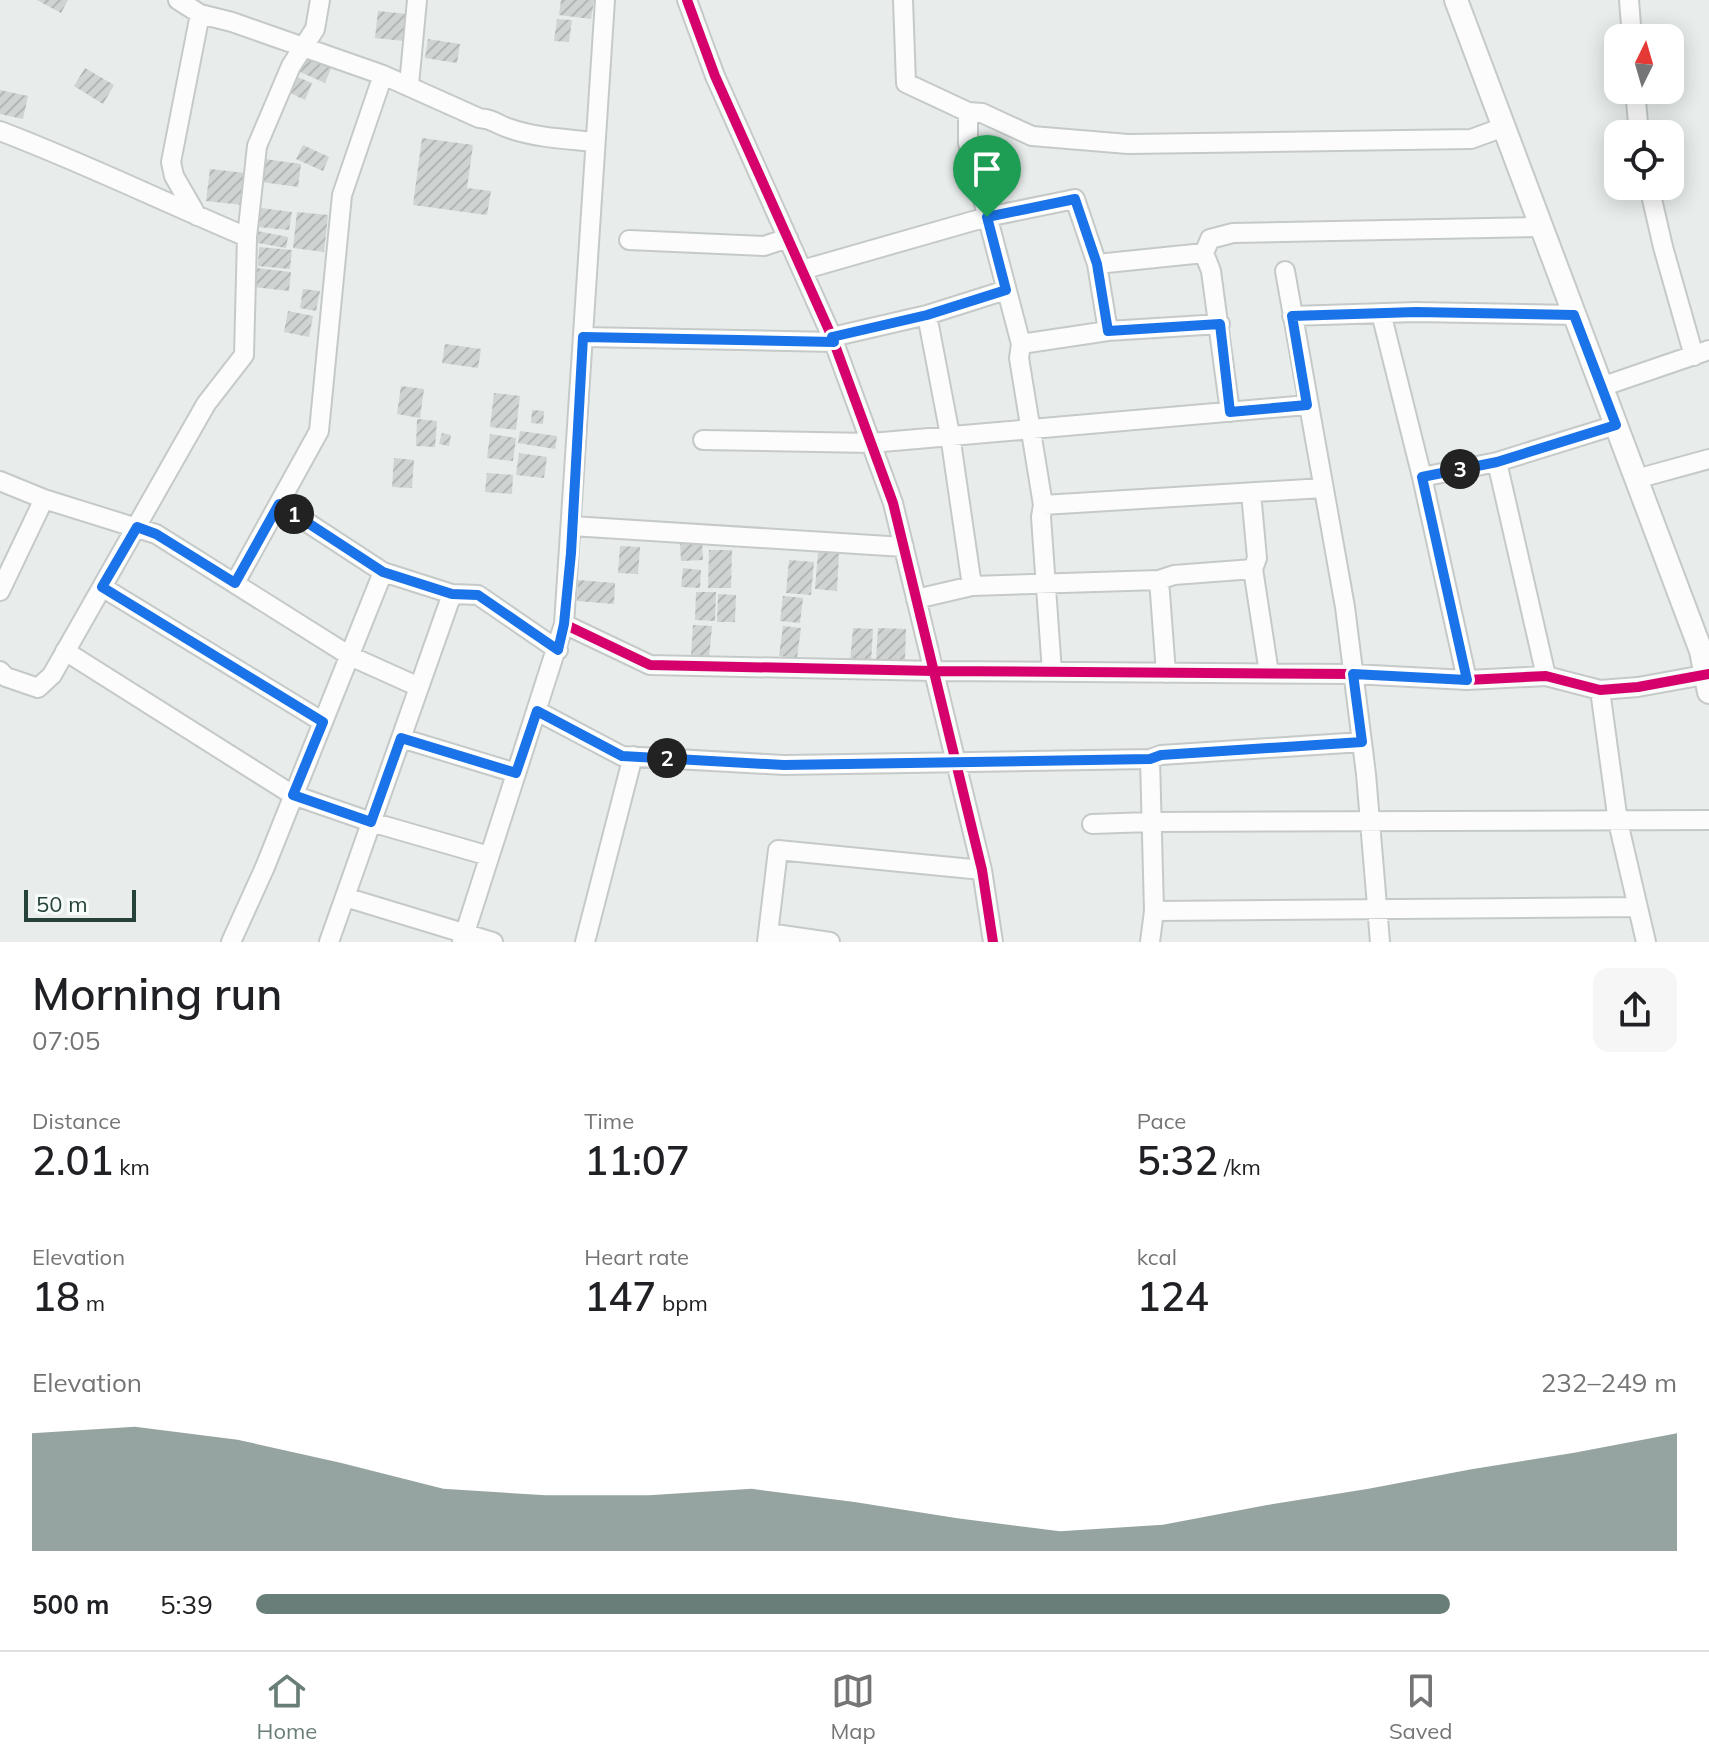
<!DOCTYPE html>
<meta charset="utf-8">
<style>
:root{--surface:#fff;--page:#f6f6f6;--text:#202124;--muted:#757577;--line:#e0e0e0;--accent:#697e78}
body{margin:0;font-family:Mulish,sans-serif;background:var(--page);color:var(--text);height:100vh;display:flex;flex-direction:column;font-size:30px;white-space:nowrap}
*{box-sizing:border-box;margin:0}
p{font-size:26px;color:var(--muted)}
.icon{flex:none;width:44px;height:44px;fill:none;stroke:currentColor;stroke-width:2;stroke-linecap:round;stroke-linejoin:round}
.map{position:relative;height:942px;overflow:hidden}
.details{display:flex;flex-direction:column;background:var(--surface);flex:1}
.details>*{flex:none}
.needle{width:52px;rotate:5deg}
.buttons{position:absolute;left:1604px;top:24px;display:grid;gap:16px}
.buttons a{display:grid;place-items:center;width:80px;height:80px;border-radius:16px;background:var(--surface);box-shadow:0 4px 20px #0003;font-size:40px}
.scale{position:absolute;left:24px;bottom:20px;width:112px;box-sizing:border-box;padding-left:8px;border:4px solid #24423a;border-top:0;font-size:22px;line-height:28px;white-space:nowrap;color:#24423a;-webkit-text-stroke:6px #f7fbf9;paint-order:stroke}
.pin{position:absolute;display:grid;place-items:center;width:68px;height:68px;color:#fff;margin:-82px -34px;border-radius:50% 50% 50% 0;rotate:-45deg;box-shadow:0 0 8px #0007}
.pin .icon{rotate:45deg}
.km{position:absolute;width:40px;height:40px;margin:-20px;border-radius:50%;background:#222;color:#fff;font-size:22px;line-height:40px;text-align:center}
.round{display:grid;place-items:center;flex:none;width:84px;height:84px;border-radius:16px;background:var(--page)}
.head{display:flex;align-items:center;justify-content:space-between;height:136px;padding:0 32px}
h1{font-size:44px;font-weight:600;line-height:60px}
.figures{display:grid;grid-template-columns:repeat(3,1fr);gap:12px;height:136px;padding:8px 32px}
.figures div{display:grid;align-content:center}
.figures b{font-size:40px;font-weight:600}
.figures small{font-size:22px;font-weight:400}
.figures p{font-size:22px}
.chart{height:224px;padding:16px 32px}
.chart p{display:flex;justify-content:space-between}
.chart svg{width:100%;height:144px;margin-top:8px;fill:var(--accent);opacity:.7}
ul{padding:0 32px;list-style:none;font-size:26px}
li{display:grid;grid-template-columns:128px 96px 1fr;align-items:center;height:60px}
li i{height:20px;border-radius:10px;background:var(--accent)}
.dock{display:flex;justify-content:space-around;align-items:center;height:112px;border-top:2px solid var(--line);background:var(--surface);font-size:22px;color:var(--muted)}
.dock a{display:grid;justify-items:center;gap:4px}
.dock .current{color:var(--accent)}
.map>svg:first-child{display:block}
.building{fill:url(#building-hatch)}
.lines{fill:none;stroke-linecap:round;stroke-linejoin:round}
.minor-casing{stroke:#c5cac8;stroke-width:22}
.tertiary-casing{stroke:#c5cac8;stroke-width:26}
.minor{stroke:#fcfcfc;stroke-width:18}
.tertiary{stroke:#fcfcfc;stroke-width:22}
.cycleway-casing{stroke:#f7fbf9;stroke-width:15}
.cycleway{stroke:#d6006c;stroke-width:10}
.route-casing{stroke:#fff;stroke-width:16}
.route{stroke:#1a73e8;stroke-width:10}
</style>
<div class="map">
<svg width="1709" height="942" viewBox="0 0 1709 942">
<defs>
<pattern id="building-hatch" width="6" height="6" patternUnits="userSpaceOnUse" patternTransform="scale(2)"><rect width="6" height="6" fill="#cfd4d2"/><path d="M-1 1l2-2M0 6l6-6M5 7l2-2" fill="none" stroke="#b2b7b5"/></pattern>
</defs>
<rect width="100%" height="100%" fill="#e8edeb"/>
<path class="building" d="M37,0h31l-7,13z
M561,0h33l-3,19 -32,-4z
M378,11l29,3 -3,27 -29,-3z
M557,19l15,1 -3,22 -15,-1z
M428,39l32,5 -3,19 -32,-5z
M307,55l25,11 -7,17 -25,-11z
M85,68l29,17 -11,19 -29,-18z
M295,76l17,7 -7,17 -17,-8z
M0,90l28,6 -5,23 -23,-5z
M422,138l51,7 -6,43 24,3 -4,24 -74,-10z
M303,145l26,12 -6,14 -27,-12z
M265,159l36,5 -3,23 -36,-5z
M210,169l36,4 -3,32 -37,-4z
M261,208l31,4 -3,18 -31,-3z
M297,212l31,3 -4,37 -31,-4z
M257,231l31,6 -2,11 -28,-5z
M259,247l33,3 -2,19 -32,-3z
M256,268l35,4 -2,19 -35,-4z
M303,289l17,2 -4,20 -16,-3z
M288,311l25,5 -4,21 -25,-5z
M445,344l36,5 -3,19 -36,-5z
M401,386l23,3 -4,29 -23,-4z
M494,393l26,3 -4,34 -26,-3z
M532,410l12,1 -1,13 -12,-1z
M417,419l20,2 -2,26 -19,-1z
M520,431l37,5 -2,13 -37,-6z
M442,433l9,2 -2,11 -10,-2z
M490,434l26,4 -3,23 -26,-3z
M519,453l28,4 -3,21 -28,-3z
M394,458l20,2 -2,28 -20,-1z
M487,473l26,2 -1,19 -27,-2z
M702,542l1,18 -22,1 -1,-18z
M620,546l20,1 -2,27 -20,-1z
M709,550h23l-1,38h-23z
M818,552l21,2 -2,37 -22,-2z
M789,560l25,2 -3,33 -25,-2z
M683,568l18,2 -1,18 -19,-1z
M578,580l37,3 -1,21 -37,-3z
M696,592h20l-1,29 -20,-1z
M718,594l18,1 -1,27h-18z
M783,596l20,2 -3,25 -20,-2z
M693,625l19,1 -3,32 -18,-2z
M783,626l18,2 -4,30 -18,-2z
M853,628l20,1 -2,34 -21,-1z
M878,628l28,1 -1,32 -29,-1z"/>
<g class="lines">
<g class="minor-casing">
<path id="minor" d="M178,0l22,14 32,8 151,53 96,43c15,1 17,6 29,10 28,10 58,11 87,14
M687,0l28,76 117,261 61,166 89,367 11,72
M903,0l3,83 62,29 14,1 50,23 96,8 343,-5 33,-12
M1629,0l3,38
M409,85l8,-85
M1635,90l4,44
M968,112v31l53,201 -2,14 24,147 -2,12 11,155
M0,131c84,32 164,71 247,106
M1649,186l14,61 31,109
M197,216l-23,-40 -3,-14 29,-148
M629,240l135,6 24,-8
M1097,264l107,-11
M802,270l185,-53 88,-18 22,65 11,67
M1285,271l60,336 21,167 14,168
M1381,313l41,164 45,203
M927,315l23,120 22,151
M1292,316l124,-4 158,3
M583,337l251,5
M832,337l95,-22 79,-25
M1021,344l87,-13 112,-7
M1601,387l108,-37
M1230,412l-19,-141 -7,-18 6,-14 23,-6 308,-6
M703,440l168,3 436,-38
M1497,462l49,214
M1422,477l75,-15 119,-37
M1636,479l73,-20
M0,481l44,18 112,35 194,122 69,31
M1251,493l6,65 -4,11 16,104
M1043,505l280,-17
M572,526l332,21
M1159,580l7,93
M235,583l84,-152 23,-236 41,-120
M102,587l221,135
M0,591l44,-92
M452,594l26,1 80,55
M916,599l56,-13 187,-6 15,-5 79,-6
M564,624l86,41 284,6 419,3 114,6 79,-4 54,14 38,-3 71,-13
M65,651l228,144 78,27 118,34
M0,671l6,6 32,11 14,-13 154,-271 38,-49 3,-118 10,-91 34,-80 24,-37 5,-29
M1600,690l18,132 28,120
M537,711l85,45 162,9 366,-6 11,-4 201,-13
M401,738l115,35
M1092,824l58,-2 559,-2
M345,897l148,45
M1154,911l483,-4
M768,933l62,9
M231,942l34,-75 118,-295 -104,-68
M329,942l123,-348 -69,-22
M462,942l102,-318 41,-624
M585,942l48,-186
M767,942l11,-92 204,20
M1150,942l4,-31 -4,-152"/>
</g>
<g class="tertiary-casing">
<path id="tertiary" d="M1456,0l245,651 8,41"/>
</g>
<use href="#minor" class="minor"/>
<use href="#tertiary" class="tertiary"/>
<g class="cycleway-casing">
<path id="cycleway" d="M687,0l28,76 117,261 61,166 89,367 11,72
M564,624l86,41 284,6 419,3 114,6 79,-4 54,14 38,-3 71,-13"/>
</g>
<use href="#cycleway" class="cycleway"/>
</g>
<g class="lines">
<g class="route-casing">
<path id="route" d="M1075,199l22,65 11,67 112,-7 10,88 77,-7 -15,-89 124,-4 158,3 42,110 -119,37 -75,15 45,203 -114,-6 9,68 -201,13 -11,4 -366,6 -162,-9 -85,-45 -21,62 -115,-35 -30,84 -78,-27 30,-73 -221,-135 35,-60 19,7 79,49 44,-79 104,68 69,22 26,1 80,55 6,-26 7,-71 12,-216 251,5 -2,-5 95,-22 79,-25 -19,-73z"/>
</g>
<use href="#route" class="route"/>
</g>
</svg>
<div class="buttons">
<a><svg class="needle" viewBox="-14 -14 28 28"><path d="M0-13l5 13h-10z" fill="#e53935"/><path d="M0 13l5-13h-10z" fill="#757577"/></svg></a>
<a><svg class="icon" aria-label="locate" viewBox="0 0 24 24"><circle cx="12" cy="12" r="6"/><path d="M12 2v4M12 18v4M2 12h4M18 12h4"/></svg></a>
</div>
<div class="scale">50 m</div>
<div class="pin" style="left:987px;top:217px;background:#1e9e55"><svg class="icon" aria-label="arrive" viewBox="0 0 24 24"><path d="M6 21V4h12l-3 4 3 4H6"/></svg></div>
<b class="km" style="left:294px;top:514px">1</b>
<b class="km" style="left:667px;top:758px">2</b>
<b class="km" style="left:1460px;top:469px">3</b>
</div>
<section class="details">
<div class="head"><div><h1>Morning run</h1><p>07:05</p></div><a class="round"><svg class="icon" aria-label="share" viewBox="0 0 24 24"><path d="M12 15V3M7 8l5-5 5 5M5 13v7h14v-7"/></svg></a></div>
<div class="figures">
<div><p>Distance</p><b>2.01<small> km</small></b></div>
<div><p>Time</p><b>11:07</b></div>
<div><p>Pace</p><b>5:32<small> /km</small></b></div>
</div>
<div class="figures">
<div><p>Elevation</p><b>18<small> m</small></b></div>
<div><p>Heart rate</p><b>147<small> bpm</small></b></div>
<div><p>kcal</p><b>124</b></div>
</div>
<div class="chart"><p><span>Elevation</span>232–249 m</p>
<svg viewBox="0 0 160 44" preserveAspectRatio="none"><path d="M0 44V8L10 6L20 10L30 17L40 25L50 27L60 27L70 25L80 29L90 34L100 38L110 36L120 30L130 25L140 19L150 14L160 8V44z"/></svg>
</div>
<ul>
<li><b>500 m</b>5:39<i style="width:84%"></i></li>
</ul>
</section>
<nav class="dock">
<a class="current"><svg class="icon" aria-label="home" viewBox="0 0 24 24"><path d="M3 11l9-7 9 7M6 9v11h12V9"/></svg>Home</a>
<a><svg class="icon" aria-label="map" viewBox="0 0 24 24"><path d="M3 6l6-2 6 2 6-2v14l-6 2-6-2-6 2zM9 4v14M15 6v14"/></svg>Map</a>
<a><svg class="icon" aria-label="saved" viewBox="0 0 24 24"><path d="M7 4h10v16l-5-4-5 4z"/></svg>Saved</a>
</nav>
